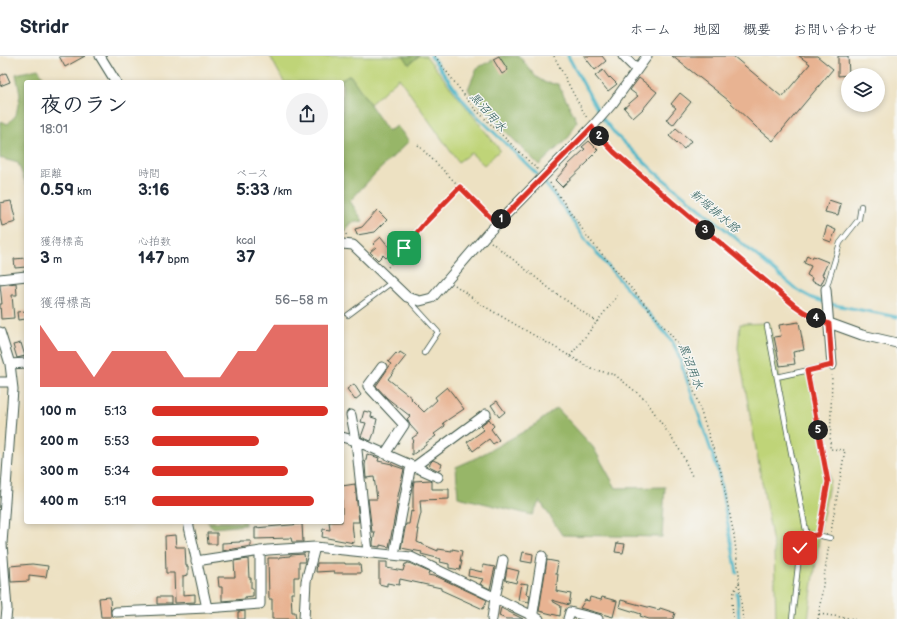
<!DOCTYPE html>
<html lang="ja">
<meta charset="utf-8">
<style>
:root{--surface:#fff;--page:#f2f2f3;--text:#1f2937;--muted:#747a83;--line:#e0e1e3;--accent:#d93025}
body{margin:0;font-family:"Balsamiq Sans","Klee One",sans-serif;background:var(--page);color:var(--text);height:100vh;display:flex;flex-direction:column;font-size:15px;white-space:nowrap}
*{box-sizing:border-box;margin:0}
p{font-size:13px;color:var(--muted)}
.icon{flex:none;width:22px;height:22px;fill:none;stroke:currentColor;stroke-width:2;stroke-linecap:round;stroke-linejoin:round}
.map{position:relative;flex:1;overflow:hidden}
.side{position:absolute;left:24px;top:24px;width:320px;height:444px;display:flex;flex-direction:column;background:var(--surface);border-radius:4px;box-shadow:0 2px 6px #0003}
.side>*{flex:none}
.fabs{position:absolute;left:841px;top:12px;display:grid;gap:8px}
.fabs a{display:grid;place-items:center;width:44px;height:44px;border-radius:50%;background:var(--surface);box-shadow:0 2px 6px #0003;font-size:20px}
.pin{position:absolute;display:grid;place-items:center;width:34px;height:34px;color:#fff;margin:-17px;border-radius:8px;box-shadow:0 2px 6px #0006}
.km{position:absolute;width:20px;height:20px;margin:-10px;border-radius:50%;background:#222;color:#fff;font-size:11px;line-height:20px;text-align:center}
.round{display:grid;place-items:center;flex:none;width:42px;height:42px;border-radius:21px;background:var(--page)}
.head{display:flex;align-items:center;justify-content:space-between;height:68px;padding:0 16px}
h1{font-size:22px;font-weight:700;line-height:30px}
.figures{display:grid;grid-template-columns:repeat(3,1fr);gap:6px;height:68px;padding:4px 16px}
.figures div{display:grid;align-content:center}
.figures b{font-size:17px;font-weight:700}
.figures small{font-size:11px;font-weight:400}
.figures p{font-size:11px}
.chart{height:112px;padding:8px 16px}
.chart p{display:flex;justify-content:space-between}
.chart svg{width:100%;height:72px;margin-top:4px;fill:var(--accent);opacity:.7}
ul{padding:0 16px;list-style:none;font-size:13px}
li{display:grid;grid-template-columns:64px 48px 1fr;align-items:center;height:30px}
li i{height:10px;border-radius:5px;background:var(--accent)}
header{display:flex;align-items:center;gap:24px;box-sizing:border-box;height:56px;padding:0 20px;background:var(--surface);border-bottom:1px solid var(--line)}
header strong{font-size:19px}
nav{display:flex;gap:22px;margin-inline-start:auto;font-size:14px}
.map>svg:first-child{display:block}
.green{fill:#bfd478;stroke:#6f8856}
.forest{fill:#97b668;stroke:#5b7a4e}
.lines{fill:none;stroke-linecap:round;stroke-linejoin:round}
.stream{stroke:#4bb6c8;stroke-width:3}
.building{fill:#e8b392}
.lane-casing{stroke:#3e5649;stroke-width:6}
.street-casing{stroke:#3e5649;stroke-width:11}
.path{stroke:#3e5649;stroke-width:1.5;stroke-dasharray:1 3;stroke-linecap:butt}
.lane{stroke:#fff;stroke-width:4.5}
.street{stroke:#fff;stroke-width:9}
.route-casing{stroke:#fff;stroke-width:8}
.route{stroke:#d93025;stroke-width:5}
.labels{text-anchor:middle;stroke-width:3;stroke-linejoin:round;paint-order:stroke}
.water-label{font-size:12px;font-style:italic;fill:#2a5b59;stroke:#f6f6f2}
</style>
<header>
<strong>Stridr</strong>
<nav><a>ホーム</a><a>地図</a><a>概要</a><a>お問い合わせ</a></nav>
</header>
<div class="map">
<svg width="897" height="563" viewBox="0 0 897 563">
<rect width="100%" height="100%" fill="#f6f6f2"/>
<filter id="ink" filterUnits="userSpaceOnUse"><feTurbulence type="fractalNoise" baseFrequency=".025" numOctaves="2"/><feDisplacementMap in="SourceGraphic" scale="8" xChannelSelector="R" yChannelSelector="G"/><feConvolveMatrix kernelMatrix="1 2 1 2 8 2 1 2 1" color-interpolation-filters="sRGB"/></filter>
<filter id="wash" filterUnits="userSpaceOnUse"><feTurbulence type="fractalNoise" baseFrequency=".012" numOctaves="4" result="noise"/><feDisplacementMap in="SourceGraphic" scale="16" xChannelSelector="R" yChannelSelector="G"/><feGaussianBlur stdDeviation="0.9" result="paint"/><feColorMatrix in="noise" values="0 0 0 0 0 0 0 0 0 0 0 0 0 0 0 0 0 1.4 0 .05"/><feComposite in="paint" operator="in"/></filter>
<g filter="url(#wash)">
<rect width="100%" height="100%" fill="#ede1c2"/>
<path class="green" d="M270,0h134l5,8 10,-8h7l74,94 -16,15 -13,-12 -13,9 -59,-84 -29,26 -20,-29 -12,7h-54z
M769,267l11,56 29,-6 21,107 -9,45 -13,94h-32l-2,-70 -36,-201 2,-24z"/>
<path class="forest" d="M404,0h15l-10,8z
M500,0h19l17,21 10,6 12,1 19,37 -8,16 -30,28 -63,-63 -8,-13 9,-21z
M38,13l9,13h-21v102l-8,-21 -18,-5v-37l8,3 8,-9 4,-20 -4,-21z
M350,19l38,56 9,-5 12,15 -36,35 -23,25 13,20 -12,2 -9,14v-155h-4z
M557,352l36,39 23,41 49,-1 -3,50 -100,-2 -22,-34 -8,14 -74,-18 -2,-30 18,-8 58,-32z
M207,466h38v3l-31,3z"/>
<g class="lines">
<path class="stream" d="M431,0l32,44 13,15 61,59
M568,0l27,49 8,14 14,17 40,38 62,50 78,66 15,8 18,6 67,13
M543,125l14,18 31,44 84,98 5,10 41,120 19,102
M737,537l2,26"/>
</g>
<g id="blocks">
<path class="building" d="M59,0h26l-20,11z
M499,0l9,14 -6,4 -9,-15z
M584,0h18l4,5 -11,9z
M672,0h61l49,41 28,-33 -11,-8h18l16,13 -60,72 -17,-14 -28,-27z
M838,0h10l1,19 -11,1z
M603,14l6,8 1,-1 7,7 -9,7 -13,-15z
M6,17l4,9 -10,4v-10z
M639,22l18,14 -14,17 -10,9 -9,-10 14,-12 -8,-6z
M680,37l11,9 -18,23 -7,-5 10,-12 -5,-4z
M676,72l15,13 -7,8 -15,-13z
M589,85l9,9 -10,10 1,1 -27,26 -7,-7 12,-13v-1l18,-17 -3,-2z
M829,144l12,4 -3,11 -13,-3z
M11,145l5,21 -14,4 -2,-8v-15z
M377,154l10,10 -12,12 -18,3 -2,-6 7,-2z
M827,170l9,4 -5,12 -8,-3z
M381,181l12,15 -7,6 -3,-3 -5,5 -8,-8 6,-5 -3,-3z
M807,199l5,3 1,-2 15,6 -6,13 3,1 -4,9 -10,-4 1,-3 -5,-3 4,-9 -7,-3z
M26,202v9l-11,1 -1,-9z
M16,227l1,12h-5l2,23 -13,1 -1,-15h2l-2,-19z
M26,255v8l-8,1 -1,-8z
M799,266l5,28 -11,2 2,12 -15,2 -6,-29 7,-1 -2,-11z
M21,287l4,13 -8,2 -4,-13z
M400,296l6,4 -18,23 24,19 -1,1 13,13 13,-12 -2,-3 12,-10 5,6 12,16 -21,14 2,3 -11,8 2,2 -10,7v2l-14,10v-12l2,-2 -2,-3 6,-4 -8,-9 -3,-6 3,-3 -23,-18 -11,-12 15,-22 -3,-2 8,-9 2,2z
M354,328l7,11 -6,5 -8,-11z
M497,345l8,11 -6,5 -8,-12z
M364,355l8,2 -1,4 6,2 -3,14 -3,8 -10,-4 5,-14 -5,-1z
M489,363l5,7 -3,3 8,11 -6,4 -4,-5 -16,12 -6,-9 17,-12 -4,-4z
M367,398l12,4 -1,3 14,3v1l12,4 -8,36h1l-8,42 -9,-2v2l-7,-1v-4l2,-10h-3l-4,-33h9l-3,-22 -8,1 -1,-13z
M433,404l9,4 -3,7 -10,-5 2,-4z
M431,424l1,1v8h17v10l-29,1 1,13 -4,16h2l-2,13 21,9v-2l14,2v-2l10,2 -2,10h2l-2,9 -11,-2v-4l-9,-2 1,-3 -20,-5 1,-2 -21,-4 5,-24h3l2,-13 2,1v-24l1,-7z
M355,428l4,38h-7l2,21 -32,-6 1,-8 7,1 -1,-8h13v-36z
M302,468l1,18h-11l-1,-4 -36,1v-11z
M207,477h10v11h-9z
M175,479l1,12h9l1,19h2v9l-5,1v19l12,-1v8l-20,1 -1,-30h-8l-1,-37z
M240,485h11v5l-29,5v-8l18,-1z
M617,487l8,1 -2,9 -8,-1z
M523,496l10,2 -1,9 -11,-2z
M304,498l1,8h-6v15h-5v16h-3l1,19h3l1,7h-24v-20h-3l-1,-41h11v-1l11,-1v-1z
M248,503l1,19h2v10h2v8l-8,1v2l-23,2v-14h-3l-1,-10h17l-1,-16z
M547,504l11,2 -2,12h2l-2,17 15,3 -2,11 -17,-5v1l9,5 -1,10 -21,-5z
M379,506h8v6l16,3 2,-7h2v-1h2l20,9 -1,3 10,2 49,23 -4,9 -42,-19v-2l-41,-9 -1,6 -12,-2v3l-8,-2z
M317,507h28v1h15l1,9h-27v-2l-18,1z
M32,508l16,2 -2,11 -17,-2v6l-18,1 -1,-16z
M483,509l12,2 -5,22 -10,-5 3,-5 -15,-3 1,-7 13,3z
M507,512l12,3 -3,12 -11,-3z
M521,527l7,1 -2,10 4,1 -1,7 -11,-2z
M110,541l1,20h-10l-2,-19z
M157,541h14v7h-14z
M590,541l11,3 1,-3 15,4 -4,16 -33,-9 5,-8 4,1z
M621,544l38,10 1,-2 15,5 -2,6h-24l-9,-3 1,-2 -22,-7z
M501,552l22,11h-17l-7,-3z
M245,555v8h-7v-7z"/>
</g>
</g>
<g filter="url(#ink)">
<use href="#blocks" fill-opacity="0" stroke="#3e5649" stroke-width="1"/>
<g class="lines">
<g class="lane-casing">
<path id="lane" d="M826,233l14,-46 19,-24 2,-13
M409,244l29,32 -14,21
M348,259l44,-33
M767,270l40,210 -7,12 -8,71
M807,315l21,111 -9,50 -2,3
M777,321l55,-12
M807,480l10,-1 13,3"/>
</g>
<g class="street-casing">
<path id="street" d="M100,0l16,26
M623,0l14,14
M342,188l11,1 54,52 13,4 12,-3 55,-64 105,-107 21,-24 34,-47
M0,223l26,-3
M826,233l6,76
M829,267l33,12 35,8
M0,276l10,32 3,25 -11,155 5,65 -1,10
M10,308l16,-1
M382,311l-14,19 36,39 -19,29
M0,326h12
M351,359l5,26 12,111
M342,381l14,4 82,36
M188,466l19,86
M394,499l16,-85 76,-56
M196,505l72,-11 47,-3 96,10 128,62
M116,556l91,-4 53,-4v-53
M304,563l2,-38 9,-34
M492,563l3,-21 8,-38
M532,563l10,-63
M568,563l2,-7 28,7"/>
</g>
<path class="path" d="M435,0l38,51 65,63
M554,0l19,37 14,25
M597,79l17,17 59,51 120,102 11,7 16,7
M418,89l72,72
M550,127l40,57 82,96 7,10 42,126 13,63 5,39v8l-5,10 -2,8 1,19
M342,171l5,9
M491,186l63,50 43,30
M388,211l37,-44 35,-36
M455,229l27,20 110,64 23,6 30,24 36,53 11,24
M570,300l48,-61
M831,476l14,-82 -15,-1 2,-74
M739,527l4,36
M819,558l36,5
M818,563l11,-75"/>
<use href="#lane" class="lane"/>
<use href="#street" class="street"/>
</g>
</g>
<g class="lines" filter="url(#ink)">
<g class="route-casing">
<path id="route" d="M404,192l21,-25 35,-36 37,37 95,-97 3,5 19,20 59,51 121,102 10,7 25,12 3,41 -25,6 21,111 -9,50 -2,3 -11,1 -6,12"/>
</g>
<use href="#route" class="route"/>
</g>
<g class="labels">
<g class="water-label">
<text transform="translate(488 56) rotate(48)" y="4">黒沼用水</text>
<text transform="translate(715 155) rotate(40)" y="4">新堀排水路</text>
<text transform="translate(691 310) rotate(69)" y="4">黒沼用水</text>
</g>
</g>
</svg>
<div class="fabs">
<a><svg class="icon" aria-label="layers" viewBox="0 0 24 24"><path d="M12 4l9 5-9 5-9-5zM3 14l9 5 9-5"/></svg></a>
</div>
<div class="pin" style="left:404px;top:192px;background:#1e9e55"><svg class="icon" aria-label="arrive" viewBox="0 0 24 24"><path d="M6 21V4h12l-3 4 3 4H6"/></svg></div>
<div class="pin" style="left:800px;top:492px;background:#d93025"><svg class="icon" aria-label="check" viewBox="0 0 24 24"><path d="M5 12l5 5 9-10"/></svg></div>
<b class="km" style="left:501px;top:163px">1</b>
<b class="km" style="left:599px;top:80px">2</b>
<b class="km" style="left:705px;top:174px">3</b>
<b class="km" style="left:816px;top:262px">4</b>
<b class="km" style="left:818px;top:374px">5</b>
<section class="side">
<div class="head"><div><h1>夜のラン</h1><p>18:01</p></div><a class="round"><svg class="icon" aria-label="share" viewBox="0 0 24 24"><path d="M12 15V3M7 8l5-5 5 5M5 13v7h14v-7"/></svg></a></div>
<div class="figures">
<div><p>距離</p><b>0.59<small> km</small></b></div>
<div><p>時間</p><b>3:16</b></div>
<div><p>ペース</p><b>5:33<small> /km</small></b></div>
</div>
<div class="figures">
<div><p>獲得標高</p><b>3<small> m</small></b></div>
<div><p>心拍数</p><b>147<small> bpm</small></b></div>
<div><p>kcal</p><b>37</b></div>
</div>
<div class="chart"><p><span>獲得標高</span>56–58 m</p>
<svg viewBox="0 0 160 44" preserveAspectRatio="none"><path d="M0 44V6L10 22L20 22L30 38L40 22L50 22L60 22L70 22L80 38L90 38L100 38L110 22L120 22L130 6L140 6L150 6L160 6V44z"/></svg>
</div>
<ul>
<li><b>100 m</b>5:13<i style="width:100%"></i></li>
<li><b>200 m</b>5:53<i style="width:61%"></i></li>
<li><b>300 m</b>5:34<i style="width:77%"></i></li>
<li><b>400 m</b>5:19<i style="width:92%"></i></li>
</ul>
</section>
</div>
